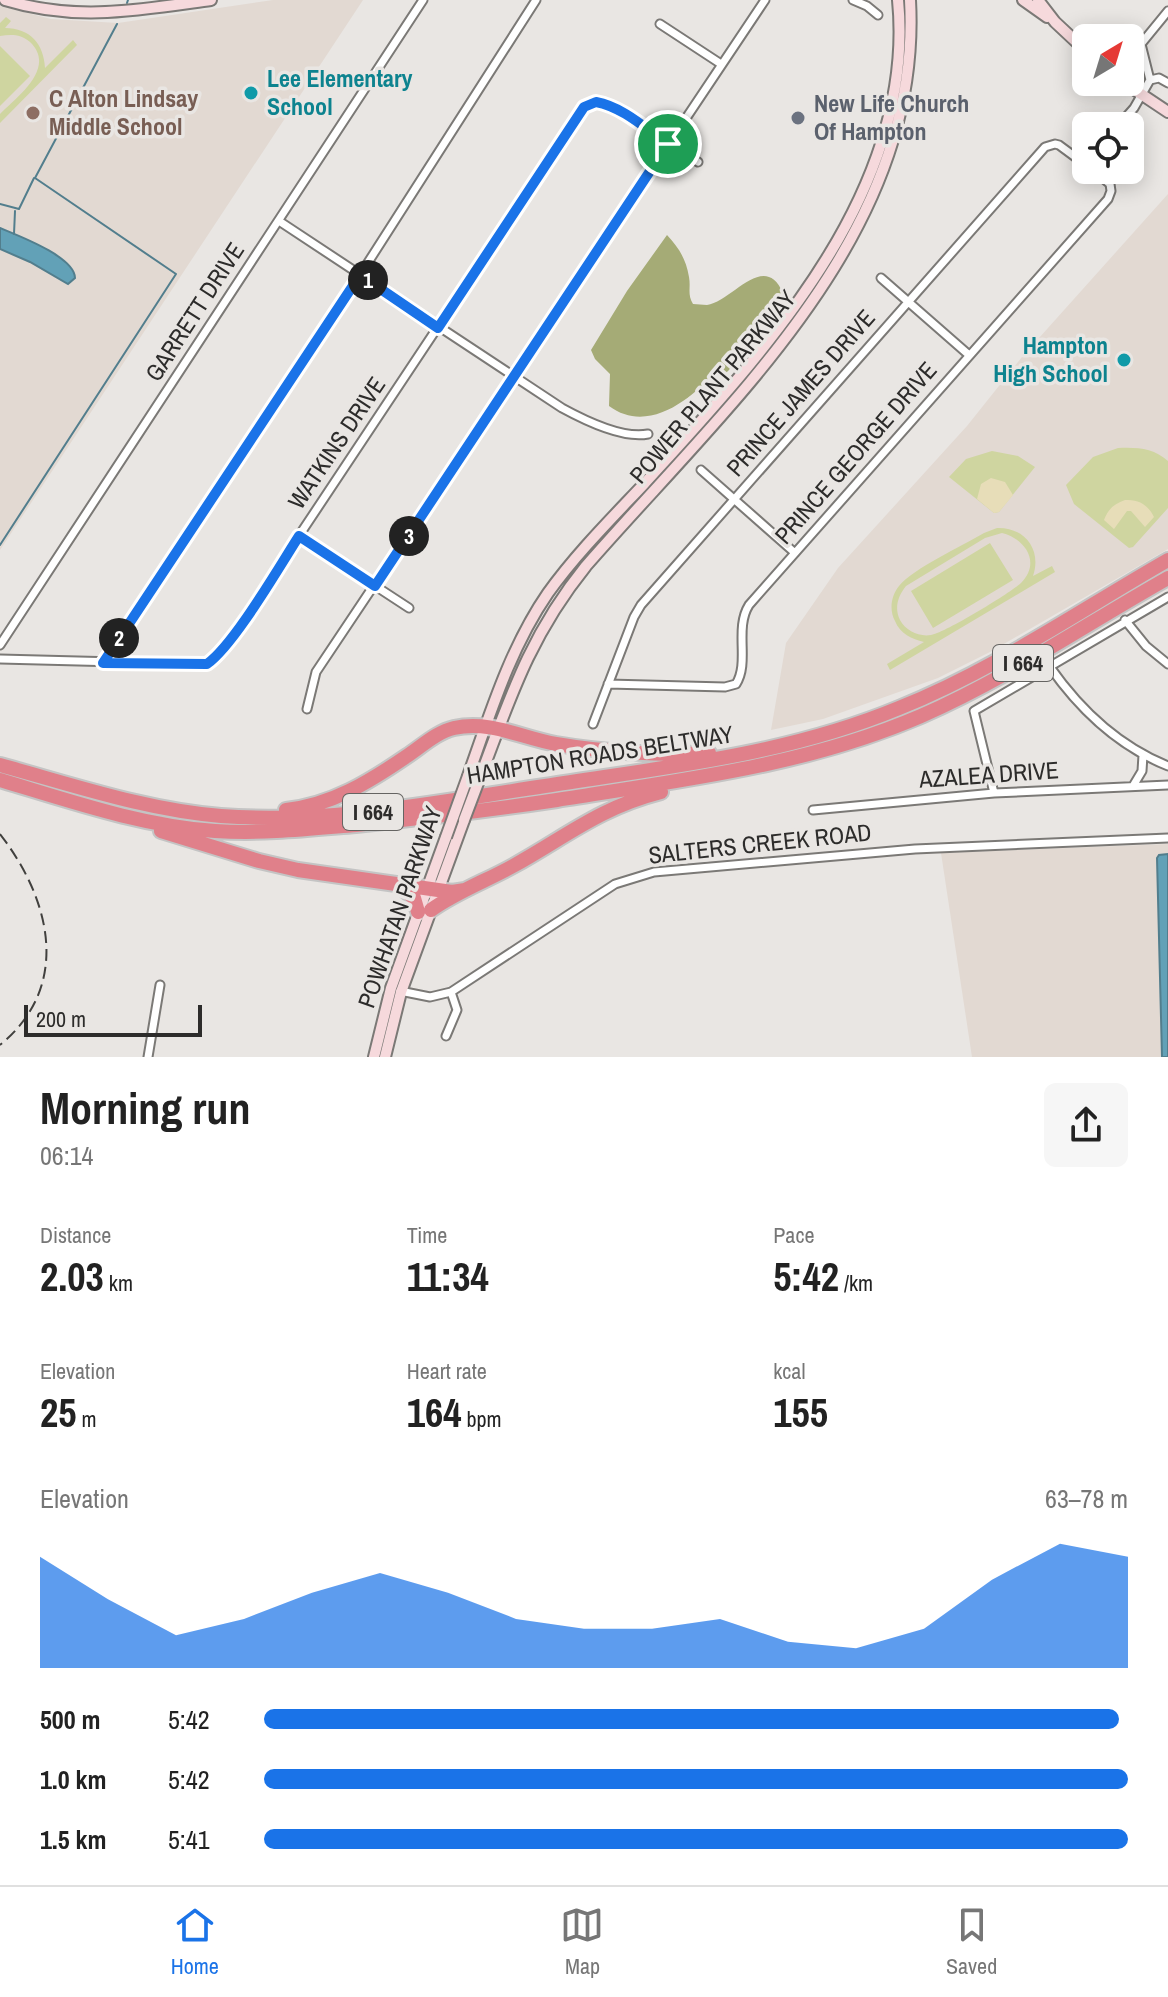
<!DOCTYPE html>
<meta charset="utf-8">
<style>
:root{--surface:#fff;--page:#f6f6f6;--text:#222;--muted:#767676;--line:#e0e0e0;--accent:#1a73e8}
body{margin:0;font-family:"Archivo Narrow",sans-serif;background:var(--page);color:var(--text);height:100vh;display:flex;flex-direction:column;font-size:30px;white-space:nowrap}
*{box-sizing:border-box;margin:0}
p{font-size:26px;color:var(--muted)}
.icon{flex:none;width:44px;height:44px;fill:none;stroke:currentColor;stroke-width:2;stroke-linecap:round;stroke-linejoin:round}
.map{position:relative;height:1057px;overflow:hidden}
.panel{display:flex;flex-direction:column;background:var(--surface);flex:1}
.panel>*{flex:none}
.needle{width:52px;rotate:38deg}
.fabs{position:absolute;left:1072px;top:24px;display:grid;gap:16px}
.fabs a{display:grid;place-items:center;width:72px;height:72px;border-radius:12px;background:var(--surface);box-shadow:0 4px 20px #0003;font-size:40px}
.scale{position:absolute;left:24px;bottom:20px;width:178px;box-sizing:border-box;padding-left:8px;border:4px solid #2d2c2b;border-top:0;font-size:22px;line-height:28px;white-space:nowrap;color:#2d2c2b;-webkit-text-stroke:6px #e9e6e3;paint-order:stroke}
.pin{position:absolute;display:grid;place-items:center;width:68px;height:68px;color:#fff;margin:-34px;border:4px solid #fff;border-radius:50%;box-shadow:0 2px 8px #0007}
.km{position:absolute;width:40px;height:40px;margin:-20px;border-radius:50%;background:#222;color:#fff;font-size:22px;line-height:40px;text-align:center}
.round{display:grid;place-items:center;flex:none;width:84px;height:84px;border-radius:12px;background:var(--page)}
.head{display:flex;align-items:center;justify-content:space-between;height:136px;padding:0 40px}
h1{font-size:44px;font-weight:700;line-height:60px}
.figures{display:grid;grid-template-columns:repeat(3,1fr);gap:12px;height:136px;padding:8px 40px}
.figures div{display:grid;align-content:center}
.figures b{font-size:40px;font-weight:700}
.figures small{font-size:22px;font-weight:400}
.figures p{font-size:22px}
.chart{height:224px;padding:16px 40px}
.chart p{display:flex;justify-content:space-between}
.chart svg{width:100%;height:144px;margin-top:8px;fill:var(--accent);opacity:.7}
ul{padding:0 40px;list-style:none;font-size:26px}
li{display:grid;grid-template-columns:128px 96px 1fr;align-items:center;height:60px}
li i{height:20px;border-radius:10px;background:var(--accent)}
.dock{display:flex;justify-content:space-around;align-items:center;height:112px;border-top:2px solid var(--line);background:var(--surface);font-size:22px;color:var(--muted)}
.dock a{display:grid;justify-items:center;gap:4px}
.dock .active{color:var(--accent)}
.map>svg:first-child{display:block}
.built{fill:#e2d9d2}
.green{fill:#cfd5a0;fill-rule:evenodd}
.forest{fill:#a5ab76}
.sand{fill:#e7ddb8}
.water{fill:#62a1b7;stroke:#527e8d;stroke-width:2}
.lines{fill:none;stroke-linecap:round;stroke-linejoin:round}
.stream{stroke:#527e8d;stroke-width:2}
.minor-casing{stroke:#7b7976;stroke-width:11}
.secondary-casing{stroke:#7b7976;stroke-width:14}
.motorway-casing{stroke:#c4c4c4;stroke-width:18}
.minor{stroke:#fff;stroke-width:7}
.secondary{stroke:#f6d9dc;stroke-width:10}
.motorway{stroke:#e0808a;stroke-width:14}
.rail{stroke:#41403e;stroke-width:2;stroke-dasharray:12 6;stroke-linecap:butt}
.secondary-bridge-casing{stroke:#7b7976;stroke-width:14;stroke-linecap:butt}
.secondary-bridge{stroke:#f6d9dc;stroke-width:10}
.route-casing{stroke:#fff;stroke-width:16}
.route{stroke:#1a73e8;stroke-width:10}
.culture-dot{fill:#0f9aa8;stroke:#e9e6e3;stroke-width:3}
.education-dot{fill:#8d6e63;stroke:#e9e6e3;stroke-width:3}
.worship-dot{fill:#6b7280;stroke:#e9e6e3;stroke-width:3}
.labels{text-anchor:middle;stroke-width:7;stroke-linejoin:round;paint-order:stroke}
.shield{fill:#e9e6e3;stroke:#656462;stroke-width:2}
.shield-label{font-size:22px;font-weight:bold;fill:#2d2c2b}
.culture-label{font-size:24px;font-weight:bold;fill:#0d838f;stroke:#e9e6e3;text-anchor:start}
.education-label{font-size:24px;font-weight:bold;fill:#785e54;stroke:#e9e6e3;text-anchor:start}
.worship-label{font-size:24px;font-weight:bold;fill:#5b616d;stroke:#e9e6e3;text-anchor:start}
.street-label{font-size:24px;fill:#2d2c2b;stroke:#e9e6e3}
</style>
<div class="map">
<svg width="1168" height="1057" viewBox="0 0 1168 1057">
<rect width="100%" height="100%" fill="#e9e6e3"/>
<path class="built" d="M273,0h90l-363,550v-544l51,13 67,4z
M1168,194v355l-178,103 -52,26 -115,41 -52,11 15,-87 52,-75 129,-142 55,-69z
M1168,844v213h-196l-31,-204z"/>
<path class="green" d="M6,17l5,4 -6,7c25,0 39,16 40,40l28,-28 4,5 -77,78v-9c17,-17 57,-46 30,-72 -9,-8 -19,-8 -30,-6v-13z
M0,46l30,30 -30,30z
M1118,448c18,-1 36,0 50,13v47l-35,39 -4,1 -55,-44 -8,-19 27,-28z
M992,451l26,5 17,11 -36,45 -5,1 -45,-36 17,-18z
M997,528c28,-1 45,22 36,48l19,-10 3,6 -165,98 -3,-6 37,-22c-12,-3 -24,-8 -29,-21 -6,-11 -4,-25 4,-35 15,-18 63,-40 85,-53zM1002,533c24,6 39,30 19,50 -9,9 -78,51 -90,52 -12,2 -25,-4 -31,-15 -6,-12 -2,-24 6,-34l79,-48z
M990,543l23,37 -80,48 -22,-37z"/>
<path class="forest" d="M667,235c12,13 19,24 22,42 2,11 -2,17 4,27 5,0 9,1 14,1 25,-3 57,-55 76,-12 -6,14 -18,23 -26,35 -10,13 -18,29 -28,42 -8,9 -17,10 -26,16 -7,4 -13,11 -20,15 -23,16 -50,23 -74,5l1,-32 -15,-15 -4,-9 36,-59z"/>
<path class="sand" d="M991,478l14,4 8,13 -14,17 -5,1 -17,-14 4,-15z
M1125,500c14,-1 23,5 29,17l-9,10 -14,-16h-4l-13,18 -10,-9c4,-11 10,-16 21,-20z"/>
<path class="water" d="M0,228c19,8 75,29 75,50l-7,6 -38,-22 -30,-13z
M1168,854v203h-6l-5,-199 2,-3z"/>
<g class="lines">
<path class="stream" d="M127,3l1,-3
M0,204l19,5 15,-31
M14,234l1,-23
M0,545l176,-271 -141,-96 82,-154"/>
<g class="minor-casing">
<path id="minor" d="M853,0l14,6 11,9
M660,24l61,40
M1150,80l9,-2 9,5
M1118,126l16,-18 16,-28 -9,-36 27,-33
M279,221l283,187c22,12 61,31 86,26
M881,278l88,77
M701,470l94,83
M299,536l110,72
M1125,620l21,26 22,18
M0,645l423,-645
M0,659l196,5c21,-1 29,-19 41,-35l347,-522 12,-5 11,2 91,58
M103,663l257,-388 176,-275
M1050,667c31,44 68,79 118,99
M608,684l117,3 11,-3c14,-22 -2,-55 13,-79l359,-406 3,-8 -1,-7 -17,-14
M307,709l9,-37 449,-672
M593,724l41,-107 7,-12 404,-458 10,-3 4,1 27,20
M1133,786l9,-15 1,-16
M994,793l-20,-82 194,-114
M813,810l181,-17 174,-8
M400,991l30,6 21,-5 164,-108 39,-12 261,-23 253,-11
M446,1036l11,-26 -6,-18
M148,1057l12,-72"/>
</g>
<g class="secondary-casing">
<path id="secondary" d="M5,0c71,22 134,10 206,0
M1023,0l24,17
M1038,0l17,22 31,29
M1123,82l45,30
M481,775c30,-80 50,-141 105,-209 141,-162 337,-331 324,-566
M468,776c22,-62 42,-128 80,-183 28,-39 63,-74 96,-109 119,-131 273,-292 254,-484
M374,1057l17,-69 55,-151
M385,1057l16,-65 63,-172"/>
</g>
<g class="motorway-casing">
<path id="motorway" d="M0,765c73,20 146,45 221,51 110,8 217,-14 324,-30 120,-19 241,-31 354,-78 95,-38 180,-97 269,-148
M0,780c70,21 142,46 215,51 48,3 93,-2 141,-6 67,-7 134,-15 201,-25 124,-20 248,-34 364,-84 87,-38 165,-92 247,-138
M286,810c46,-5 83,-28 121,-54 15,-10 30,-24 47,-28 36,-8 68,10 102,16 47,8 106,12 153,9
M161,831l98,30 39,9 154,22 13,-2
M401,887l13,11 4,14
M431,910c25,-18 55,-29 82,-44 54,-30 86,-58 148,-74"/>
</g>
<use href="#minor" class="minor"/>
<use href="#secondary" class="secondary"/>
<use href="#motorway" class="motorway"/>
<path class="rail" d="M0,834c51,66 72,152 0,211"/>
<g class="secondary-bridge-casing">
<path id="secondary-bridge" d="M464,820l17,-45
M446,837l22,-61"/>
</g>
<use href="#secondary-bridge" class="secondary-bridge"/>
</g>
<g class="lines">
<g class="route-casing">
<path id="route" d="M596,102c27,5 50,27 72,42l-293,442 -76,-50c-20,31 -65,109 -92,128l-104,-1 257,-388 78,53 146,-221z"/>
</g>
<use href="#route" class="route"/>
</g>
<g class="culture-dot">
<circle cx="251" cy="93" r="8"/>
<circle cx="1124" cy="360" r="8"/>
</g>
<circle class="education-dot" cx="33" cy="113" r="8"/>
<circle class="worship-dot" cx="798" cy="118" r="8"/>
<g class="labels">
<g class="shield">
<rect x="993" y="645" width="60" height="36" rx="6"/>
<rect x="343" y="794" width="60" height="36" rx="6"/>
</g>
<g class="shield-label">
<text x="1023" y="671">I 664</text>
<text x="373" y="820">I 664</text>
</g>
<g class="culture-label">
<text x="267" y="87">Lee Elementary<tspan x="267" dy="28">School</tspan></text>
<text x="1108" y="354" text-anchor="end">Hampton<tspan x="1108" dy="28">High School</tspan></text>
</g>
<g class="education-label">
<text x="49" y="107">C Alton Lindsay<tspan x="49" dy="28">Middle School</tspan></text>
</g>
<g class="worship-label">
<text x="814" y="112">New Life Church<tspan x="814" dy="28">Of Hampton</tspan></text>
</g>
<g class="street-label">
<text transform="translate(195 312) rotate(-57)" y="8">GARRETT DRIVE</text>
<text transform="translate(713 387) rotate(-50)" y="8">POWER PLANT PARKWAY</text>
<text transform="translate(801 393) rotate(-49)" y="8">PRINCE JAMES DRIVE</text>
<text transform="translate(337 443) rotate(-56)" y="8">WATKINS DRIVE</text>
<text transform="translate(856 453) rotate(-49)" y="8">PRINCE GEORGE DRIVE</text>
<text transform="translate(600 755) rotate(-9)" y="8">HAMPTON ROADS BELTWAY</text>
<text transform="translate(989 775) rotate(-4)" y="8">AZALEA DRIVE</text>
<text transform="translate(760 844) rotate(-6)" y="8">SALTERS CREEK ROAD</text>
<text transform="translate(400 907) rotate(-71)" y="8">POWHATAN PARKWAY</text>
</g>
</g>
</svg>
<div class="fabs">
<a><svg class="needle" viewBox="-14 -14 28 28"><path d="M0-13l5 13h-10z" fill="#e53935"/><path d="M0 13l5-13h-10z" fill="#767676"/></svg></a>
<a><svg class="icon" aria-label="locate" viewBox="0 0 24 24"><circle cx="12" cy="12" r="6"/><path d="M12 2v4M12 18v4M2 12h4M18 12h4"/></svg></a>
</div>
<div class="scale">200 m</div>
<div class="pin" style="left:668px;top:144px;background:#1e9e55"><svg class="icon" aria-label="arrive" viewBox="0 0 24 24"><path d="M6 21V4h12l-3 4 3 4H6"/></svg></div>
<b class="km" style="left:368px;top:280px">1</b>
<b class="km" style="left:119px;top:638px">2</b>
<b class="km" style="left:409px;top:536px">3</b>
</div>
<section class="panel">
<div class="head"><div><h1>Morning run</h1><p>06:14</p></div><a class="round"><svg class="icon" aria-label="share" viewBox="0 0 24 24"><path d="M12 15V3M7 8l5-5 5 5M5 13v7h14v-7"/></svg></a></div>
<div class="figures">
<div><p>Distance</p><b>2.03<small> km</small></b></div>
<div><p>Time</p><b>11:34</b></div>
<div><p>Pace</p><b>5:42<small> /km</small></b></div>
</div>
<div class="figures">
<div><p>Elevation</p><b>25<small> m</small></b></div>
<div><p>Heart rate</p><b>164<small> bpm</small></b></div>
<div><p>kcal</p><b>155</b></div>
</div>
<div class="chart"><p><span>Elevation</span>63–78 m</p>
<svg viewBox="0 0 160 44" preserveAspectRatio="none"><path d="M0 44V10L10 23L20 34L30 29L40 21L50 15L60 21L70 29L80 32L90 32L100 29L110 36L120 38L130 32L140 17L150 6L160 10V44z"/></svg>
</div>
<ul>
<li><b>500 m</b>5:42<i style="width:99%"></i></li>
<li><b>1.0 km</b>5:42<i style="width:100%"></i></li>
<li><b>1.5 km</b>5:41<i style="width:100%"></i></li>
</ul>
</section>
<nav class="dock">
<a class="active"><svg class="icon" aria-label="home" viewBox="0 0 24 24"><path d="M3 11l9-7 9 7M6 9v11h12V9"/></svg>Home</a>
<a><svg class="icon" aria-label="map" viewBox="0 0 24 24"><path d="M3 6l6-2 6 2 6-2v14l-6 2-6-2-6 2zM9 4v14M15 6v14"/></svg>Map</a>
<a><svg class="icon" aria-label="saved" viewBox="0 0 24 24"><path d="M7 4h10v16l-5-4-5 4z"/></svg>Saved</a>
</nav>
